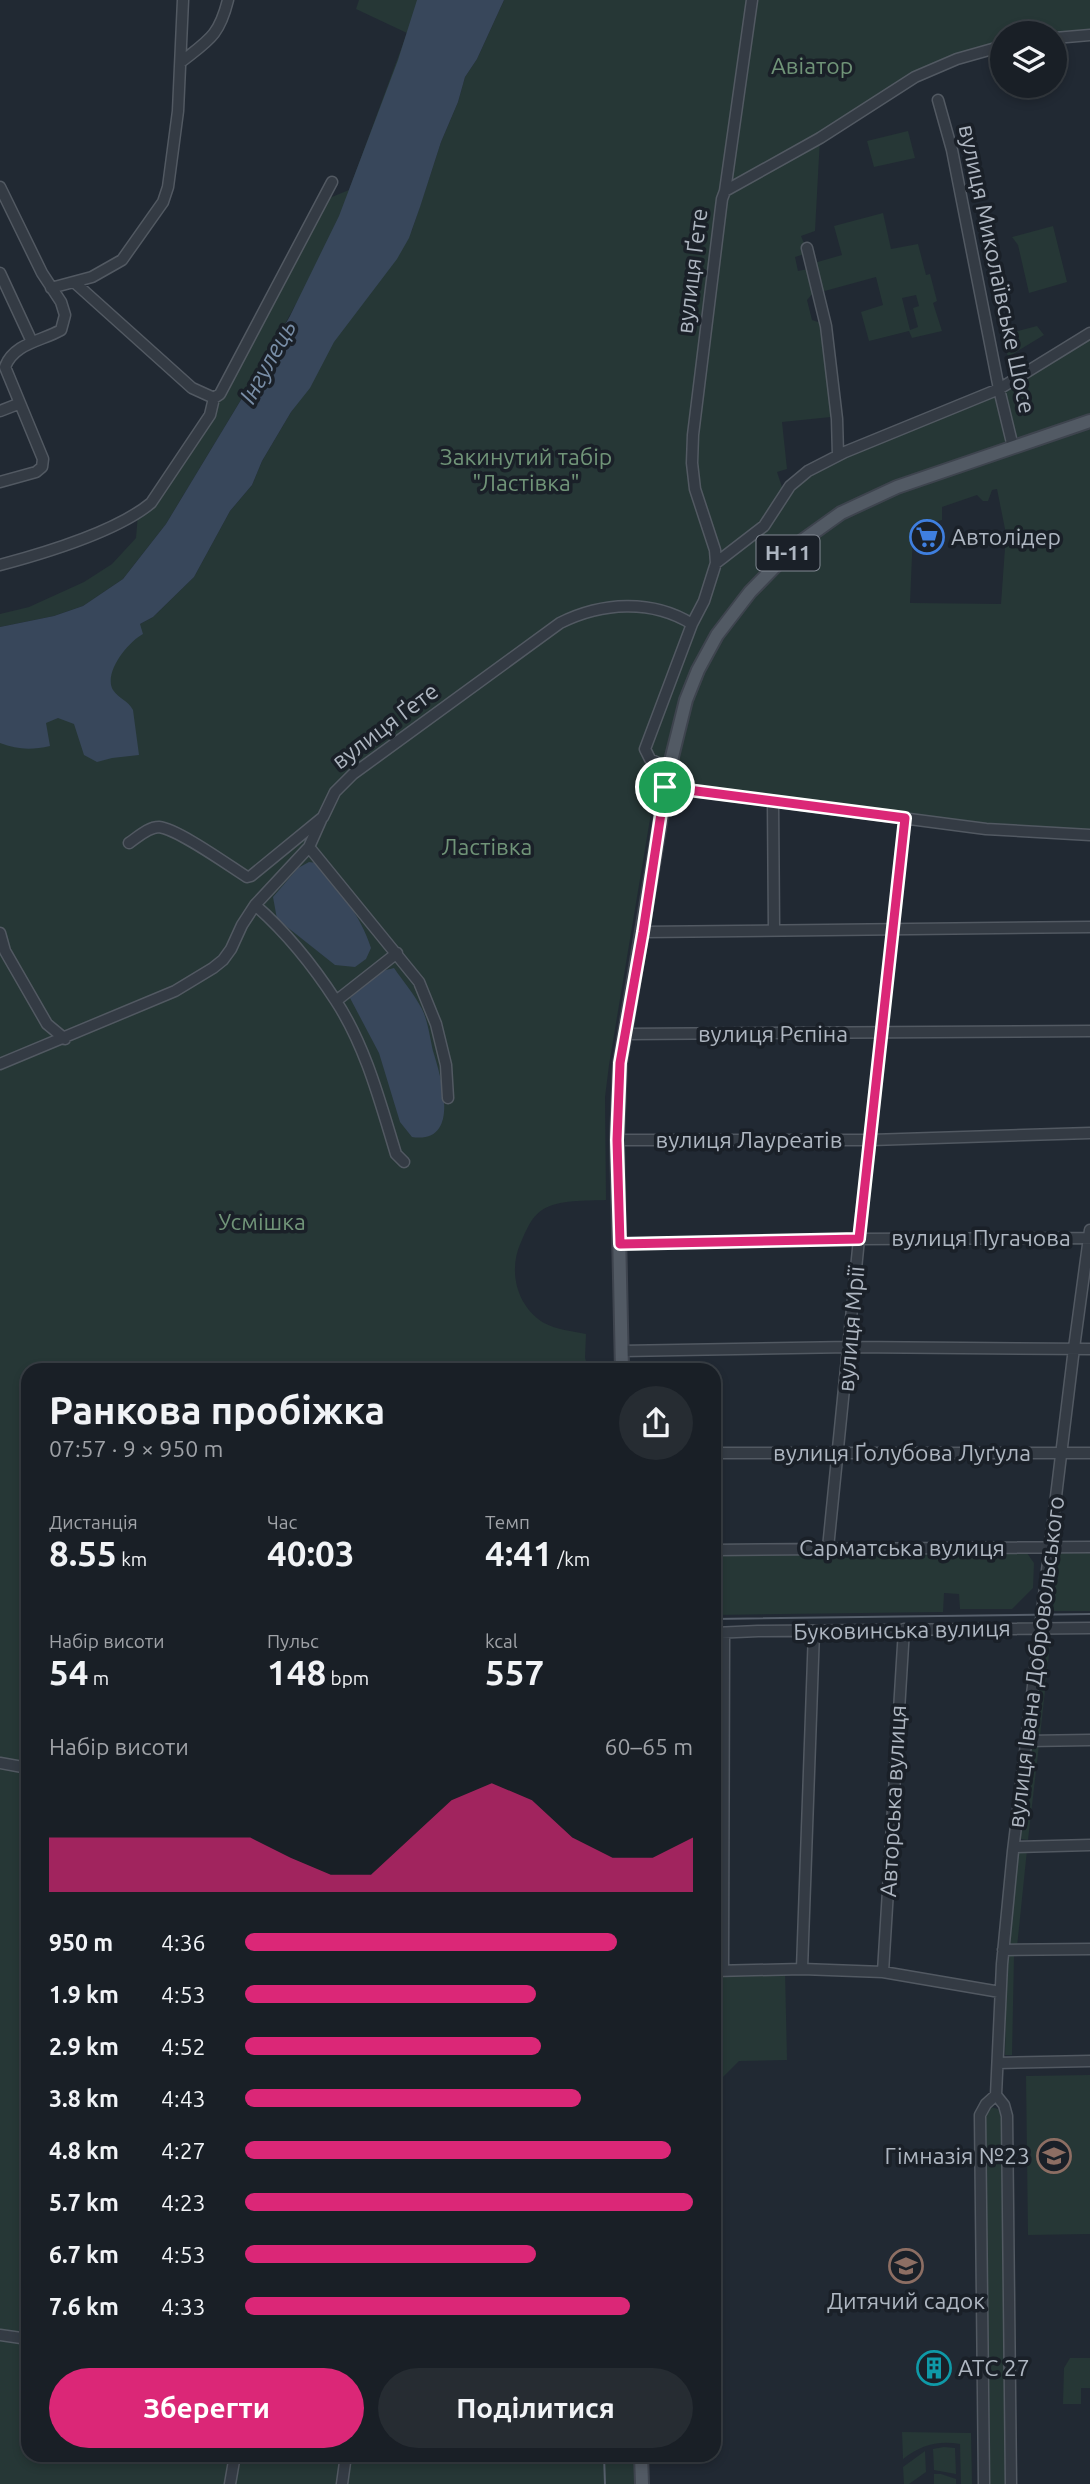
<!DOCTYPE html>
<html lang="uk">
<meta charset="utf-8">
<style>
:root{--surface:#191f26;--page:#262c32;--text:#f1f3f6;--muted:#9fa2a7;--line:#373d43;--accent:#db2777}
body{margin:0;font-family:Ubuntu,sans-serif;background:var(--page);color:var(--text);height:100vh;display:flex;flex-direction:column;font-size:26px;white-space:nowrap}
*{box-sizing:border-box;margin:0}
p{font-size:23px;color:var(--muted)}
.icon{flex:none;width:38px;height:38px;fill:none;stroke:currentColor;stroke-width:2;stroke-linecap:round;stroke-linejoin:round}
.map{position:relative;flex:1;overflow:hidden}
.details{position:absolute;left:21px;top:1363px;width:700px;height:1099px;display:flex;flex-direction:column;background:var(--surface);border-radius:21px;box-shadow:0 4px 10px #0003,0 0 0 2px var(--line)}
.details>*{flex:none}
.tools{position:absolute;left:990px;top:21px;display:grid;gap:14px}
.tools a{display:grid;place-items:center;width:77px;height:77px;border-radius:50%;background:var(--surface);box-shadow:0 4px 10px #0003,0 0 0 2px var(--line);font-size:35px}
.pin{position:absolute;display:grid;place-items:center;width:60px;height:60px;color:#fff;margin:-30px;border:4px solid #fff;border-radius:50%;box-shadow:0 2px 7px #0007}
.round{display:grid;place-items:center;flex:none;width:74px;height:74px;border-radius:37px;background:var(--page)}
.overview{display:flex;align-items:center;justify-content:space-between;height:119px;padding:0 28px}
h1{font-size:38px;font-weight:700;line-height:52px}
.stats{display:grid;grid-template-columns:repeat(3,1fr);gap:10px;height:119px;padding:7px 28px}
.stats div{display:grid;align-content:center}
.stats b{font-size:35px;font-weight:700}
.stats small{font-size:19px;font-weight:400}
.stats p{font-size:19px}
.chart{height:196px;padding:14px 28px}
.chart p{display:flex;justify-content:space-between}
.chart svg{width:100%;height:126px;margin-top:7px;fill:var(--accent);opacity:.7}
.action{display:flex;gap:14px;margin-top:auto;padding:14px 28px}
.action a{flex:1;height:80px;border-radius:42px;background:var(--accent);color:#fff;font-size:28px;font-weight:700;line-height:80px;text-align:center}
.action a+a{background:var(--page);color:var(--text)}
ul{padding:0 28px;list-style:none;font-size:23px}
li{display:grid;grid-template-columns:112px 84px 1fr;align-items:center;height:52px}
li i{height:18px;border-radius:9px;background:var(--accent)}
.map>svg:first-child{display:block}
.green{fill:#263736;fill-rule:evenodd}
.water{fill:#38475b}
.lines{fill:none;stroke-linecap:round;stroke-linejoin:round}
.minor-casing{stroke:#525962;stroke-width:13}
.major-casing{stroke:#3e444e;stroke-width:16}
.minor{stroke:#343b44;stroke-width:10}
.major{stroke:#525a64;stroke-width:12}
.tram{stroke:#565f6b;stroke-width:2}
.route-casing{stroke:#fff;stroke-width:14}
.route{stroke:#db2777;stroke-width:9}
.labels{text-anchor:middle;stroke-width:7;stroke-linejoin:round;paint-order:stroke}
.shield{fill:#1a2028;stroke:#828993;stroke-width:2}
.shield-label{font-size:21px;font-weight:bold;fill:#aeb6c1}
.park-label{font-size:23px;fill:#709478;stroke:#1a2028}
.street-label{font-size:23px;fill:#aeb6c1;stroke:#1a2028}
.poi-label{font-size:23px;fill:#aeb6c1;stroke:#1a2028;text-anchor:start}
.water-label{font-size:24px;font-style:italic;fill:#798ea7;stroke:#1a2028}
</style>
<div class="map">
<svg width="1090" height="2484" viewBox="0 0 1090 2484">
<rect width="100%" height="100%" fill="#212933"/>
<path class="green" d="M359,0h91l-57,130 -131,235 -96,159 -43,55 -40,27 -29,10 -54,11v-13l29,-7 55,-25 28,-18 24,-26 2,-24 49,-66 135,-247 27,-11 58,-157 -51,-24z
M504,0h586v35l-87,-2v13l-88,31 -95,61 -5,93 -14,5 7,17 -13,4 3,14 10,-2 6,23 -7,8 5,20 9,3 10,94 -49,5 5,47 -10,3 7,21 24,-22 191,-82 91,-56v502l-50,-2 -375,-46 4,-18 -10,-4 -50,300 -4,32 1,103c-20,1 -47,-1 -64,10 -11,7 -16,21 -21,32 -13,28 -5,64 23,81 13,7 28,8 42,11l-1,24 3,9 11,3h-571v1085h608l1,29h-637v-1822l140,-38 13,-7 41,-40 36,-66 22,-26 10,-24 29,-49 16,-22 19,-44 86,-116 29,-88 17,-40 7,-25 12,-18zM997,489l9,45 -5,70 -91,-1 3,-70 4,-6 25,-7v-13l35,-12 6,6h5l4,-11z
M908,131l7,27 -41,9 -7,-26z
M883,213l8,36 27,-5 8,31 4,-1 7,27 -4,2 9,28 -30,7 -3,-7 -40,10 -8,-29 22,-7 -7,-28 -55,15 -7,-29 28,-8 -8,-29zM916,295l3,11 -6,2 5,19 -8,3 -8,-32z
M1053,226l14,56 -38,11 -11,-48 -6,-8z
M1037,326l7,9 -36,22 -6,-22z
M1090,1550v61h-37l4,-59z
M1021,1551l6,2 7,10 -1,25 -21,21h-52l-1,-15 -15,-1 -1,19 -229,3v-62z
M1045,1635l6,1 -11,100h-6z
M1031,1745h8l-11,95 -8,-1z
M1018,1849l9,1 -10,97 -9,-1z
M1007,1956h7l-2,99h-7z
M785,1970l2,90 -48,1 -25,25v-115z
M1090,2075v159l-62,1 -2,-159z
M991,2107l7,2 3,7 5,368h-16l-5,-368 3,-7z
M1070,2358h20v30h-9v16h-18l1,-36z
M902,2432l69,1 1,51h-11l-1,-40c-21,-4 -40,1 -57,15z
M944,2447l11,1 1,26 -22,-4 -1,-21z
M925,2451l1,21 -17,12h-5l-1,-17z
M934,2474h7l15,5v5h-22z"/>
<path class="water" d="M417,0h87l-27,59 -12,18 -7,25 -17,40 -21,65 -11,31 -12,21 -63,83 -24,46 -19,24 -29,49 -10,24 -22,26 -36,66 -41,40 -13,7 3,10c-15,8 -40,39 -30,56 6,9 15,10 20,20l6,45 -27,3 -15,4 -13,-7 -10,-31 -16,-6 -12,5 4,23c-18,4 -32,4 -50,-3v-116l54,-11 29,-10 40,-27 43,-55 96,-159 28,-49 49,-100 59,-156z
M309,862l8,1c22,26 44,53 54,85l-5,11 -11,8 -20,-2 -58,-46 -4,-22 25,-29z
M394,968c9,13 20,26 28,41 6,12 8,29 11,42 8,26 29,93 -21,86l-12,-15 -21,-69 -29,-55 32,-27z"/>
<g class="lines">
<g class="minor-casing">
<path id="minor" d="M1055,38l35,-3
M181,62c28,-22 38,-26 47,-62
M938,100l14,50 47,239 14,58
M0,187l42,86 19,29 4,13 -4,15c-19,11 -47,13 -56,37l38,92 -1,8 -6,5 -36,10
M725,191l95,-53 95,-61 42,-18 46,-13
M807,248l19,78 11,93 1,36
M0,273l32,69
M51,288l41,-11 30,-17 41,-58 5,-15 10,-76 5,-111
M214,398l6,-4 112,-212
M0,411l18,-7
M716,563l48,-37 26,-40 18,-15 37,-19 154,-63 91,-56
M0,565c45,-12 116,-33 151,-62l59,-88 4,-17 -22,-10 -118,-106
M669,769l-19,-10 -5,-10 47,-125 12,-23 12,-38 -1,-13 -20,-61 -3,-26 1,-28 29,-236 3,-8 27,-191
M665,787l321,42 104,6
M773,801l1,129
M129,843c9,-6 19,-16 30,-16 19,2 69,38 88,50l4,-1 72,-59 12,-25 18,-18 207,-151c42,-21 92,-24 132,1
M309,847l110,135 17,42 10,41 2,33
M255,905c31,27 59,62 81,96l61,-48
M643,932l447,-5
M0,933l5,18 42,73 18,15
M336,1001c30,46 44,101 60,153l8,8
M625,1034l465,-3
M0,1064l175,-73 38,-23 10,-8 8,-11 11,-24 13,-20 54,-58 12,-27
M617,1140h254l219,-7
M620,1244l239,-5 231,-1
M621,1351l229,-4 240,2
M714,1453h376
M828,1548l31,-309 46,-421
M714,1550l376,-3
M714,1633l44,-2 332,-3
M1027,1741l63,-1
M0,1763l28,5
M1014,1847l76,-2
M1003,1950l87,-1
M802,1969l12,-338
M714,1971l88,-2 81,3 117,20
M723,1971l1,-338
M883,1972l21,-343
M998,2063l92,-2
M996,2095l6,-131 11,-113 61,-503 16,-118
M996,2095l8,10 3,11 4,368
M0,2335l28,4
M230,2484l5,-29
M342,2484l4,-29
M984,2484l-4,-369 6,-11 10,-9"/>
</g>
<g class="major-casing">
<path id="major" d="M622,1370l-5,-230 3,-77 49,-294 17,-69 12,-30 19,-35 33,-43 45,-46 46,-33 56,-26 193,-66
M641,2455l1,29"/>
</g>
<use href="#minor" class="minor"/>
<use href="#major" class="major"/>
<path class="tram" d="M714,1619l376,-5
M604,2455l1,29"/>
</g>
<g class="lines">
<g class="route-casing">
<path id="route" d="M665,787l240,31 -46,421 -239,5 -3,-104 3,-77 23,-131z"/>
</g>
<use href="#route" class="route"/>
</g>
<defs>
<g id="supermarket-ring" transform="scale(1.75)"><circle r="9.5" fill="#1a2028" stroke="#3f7fe0" stroke-width="1.5"/><path d="M-6-5.5h2.5l.6 2H6L4.5 2H-2.5L-4.4-4H-6ZM-1.5 3.2a1.3 1.3 0 1 0 .1 0ZM3 3.2a1.3 1.3 0 1 0 .1 0Z" fill="#3f7fe0"/></g>
<g id="school-ring" transform="scale(1.75)"><circle r="9.5" fill="#1a2028" stroke="#8d6e63" stroke-width="1.5"/><path d="M0-5L7-2L0 1L-7-2ZM-4 1L0 2.5L4 1V4Q0 6-4 4Z" fill="#8d6e63"/></g>
<g id="building-ring" transform="scale(1.75)"><circle r="9.5" fill="#1a2028" stroke="#0f9aa8" stroke-width="1.5"/><path d="M-4-6H4V6H1V3H-1V6H-4ZM-2.5-4.3h1.7v1.8h-1.7ZM.8-4.3h1.7v1.8H.8ZM-2.5-1h1.7V.8h-1.7ZM.8-1h1.7V.8H.8Z" fill="#0f9aa8"/></g>
</defs>
<g fill-rule="evenodd">
<use href="#supermarket-ring" x="927" y="537"/>
<use href="#school-ring" x="1054" y="2156"/>
<use href="#school-ring" x="906" y="2266"/>
<use href="#building-ring" x="934" y="2368"/>
</g>
<g class="labels">
<rect class="shield" x="756.5" y="535.5" width="63" height="35" rx="5"/>
<g class="shield-label">
<text x="788" y="560">Н-11</text>
</g>
<g class="park-label">
<text x="812" y="74">Авіатор</text>
<text x="526" y="465">Закинутий табір<tspan x="526" dy="26">"Ластівка"</tspan></text>
<text x="487" y="855">Ластівка</text>
<text x="262" y="1230">Усмішка</text>
</g>
<g class="street-label">
<text transform="translate(997 269) rotate(78)" y="8">вулиця Миколаївське Шосе</text>
<text transform="translate(692 271) rotate(-83)" y="8">вулиця Ґете</text>
<text transform="translate(385 726) rotate(-37)" y="8">вулиця Ґете</text>
<text x="773" y="1042">вулиця Рєпіна</text>
<text x="749" y="1148">вулиця Лауреатів</text>
<text x="981" y="1246">вулиця Пугачова</text>
<text transform="translate(851 1329) rotate(-85)" y="8">вулиця Мрії</text>
<text x="902" y="1461">вулиця Ґолубова Луґула</text>
<text x="902" y="1556">Сарматська вулиця</text>
<text transform="translate(902 1630) rotate(-1)" y="8">Буковинська вулиця</text>
<text transform="translate(1036 1662) rotate(-83)" y="8">вулиця Івана Добровольського</text>
<text transform="translate(893 1801) rotate(-87)" y="8">Авторська вулиця</text>
</g>
<g class="poi-label">
<text x="951" y="545">Автолідер</text>
<text x="1030" y="2164" text-anchor="end">Гімназія №23</text>
<text x="906" y="2309" text-anchor="middle">Дитячий садок</text>
<text x="958" y="2376">АТС 27</text>
</g>
<g class="water-label">
<text transform="translate(268 362) rotate(-61)" y="8">Інгулець</text>
</g>
</g>
</svg>
<div class="tools">
<a><svg class="icon" aria-label="layers" viewBox="0 0 24 24"><path d="M12 4l9 5-9 5-9-5zM3 14l9 5 9-5"/></svg></a>
</div>
<div class="pin" style="left:665px;top:787px;background:#1e9e55"><svg class="icon" aria-label="arrive" viewBox="0 0 24 24"><path d="M6 21V4h12l-3 4 3 4H6"/></svg></div>
<section class="details">
<div class="overview"><div><h1>Ранкова пробіжка</h1><p>07:57 · 9 × 950 m</p></div><a class="round"><svg class="icon" aria-label="share" viewBox="0 0 24 24"><path d="M12 15V3M7 8l5-5 5 5M5 13v7h14v-7"/></svg></a></div>
<div class="stats">
<div><p>Дистанція</p><b>8.55<small> km</small></b></div>
<div><p>Час</p><b>40:03</b></div>
<div><p>Темп</p><b>4:41<small> /km</small></b></div>
</div>
<div class="stats">
<div><p>Набір висоти</p><b>54<small> m</small></b></div>
<div><p>Пульс</p><b>148<small> bpm</small></b></div>
<div><p>kcal</p><b>557</b></div>
</div>
<div class="chart"><p><span>Набір висоти</span>60–65 m</p>
<svg viewBox="0 0 160 44" preserveAspectRatio="none"><path d="M0 44V25L10 25L20 25L30 25L40 25L50 25L60 32L70 38L80 38L90 25L100 12L110 6L120 12L130 25L140 32L150 32L160 25V44z"/></svg>
</div>
<ul>
<li><b>950 m</b>4:36<i style="width:83%"></i></li>
<li><b>1.9 km</b>4:53<i style="width:65%"></i></li>
<li><b>2.9 km</b>4:52<i style="width:66%"></i></li>
<li><b>3.8 km</b>4:43<i style="width:75%"></i></li>
<li><b>4.8 km</b>4:27<i style="width:95%"></i></li>
<li><b>5.7 km</b>4:23<i style="width:100%"></i></li>
<li><b>6.7 km</b>4:53<i style="width:65%"></i></li>
<li><b>7.6 km</b>4:33<i style="width:86%"></i></li>
</ul>
<div class="action"><a>Зберегти</a><a>Поділитися</a></div>
</section>
</div>
